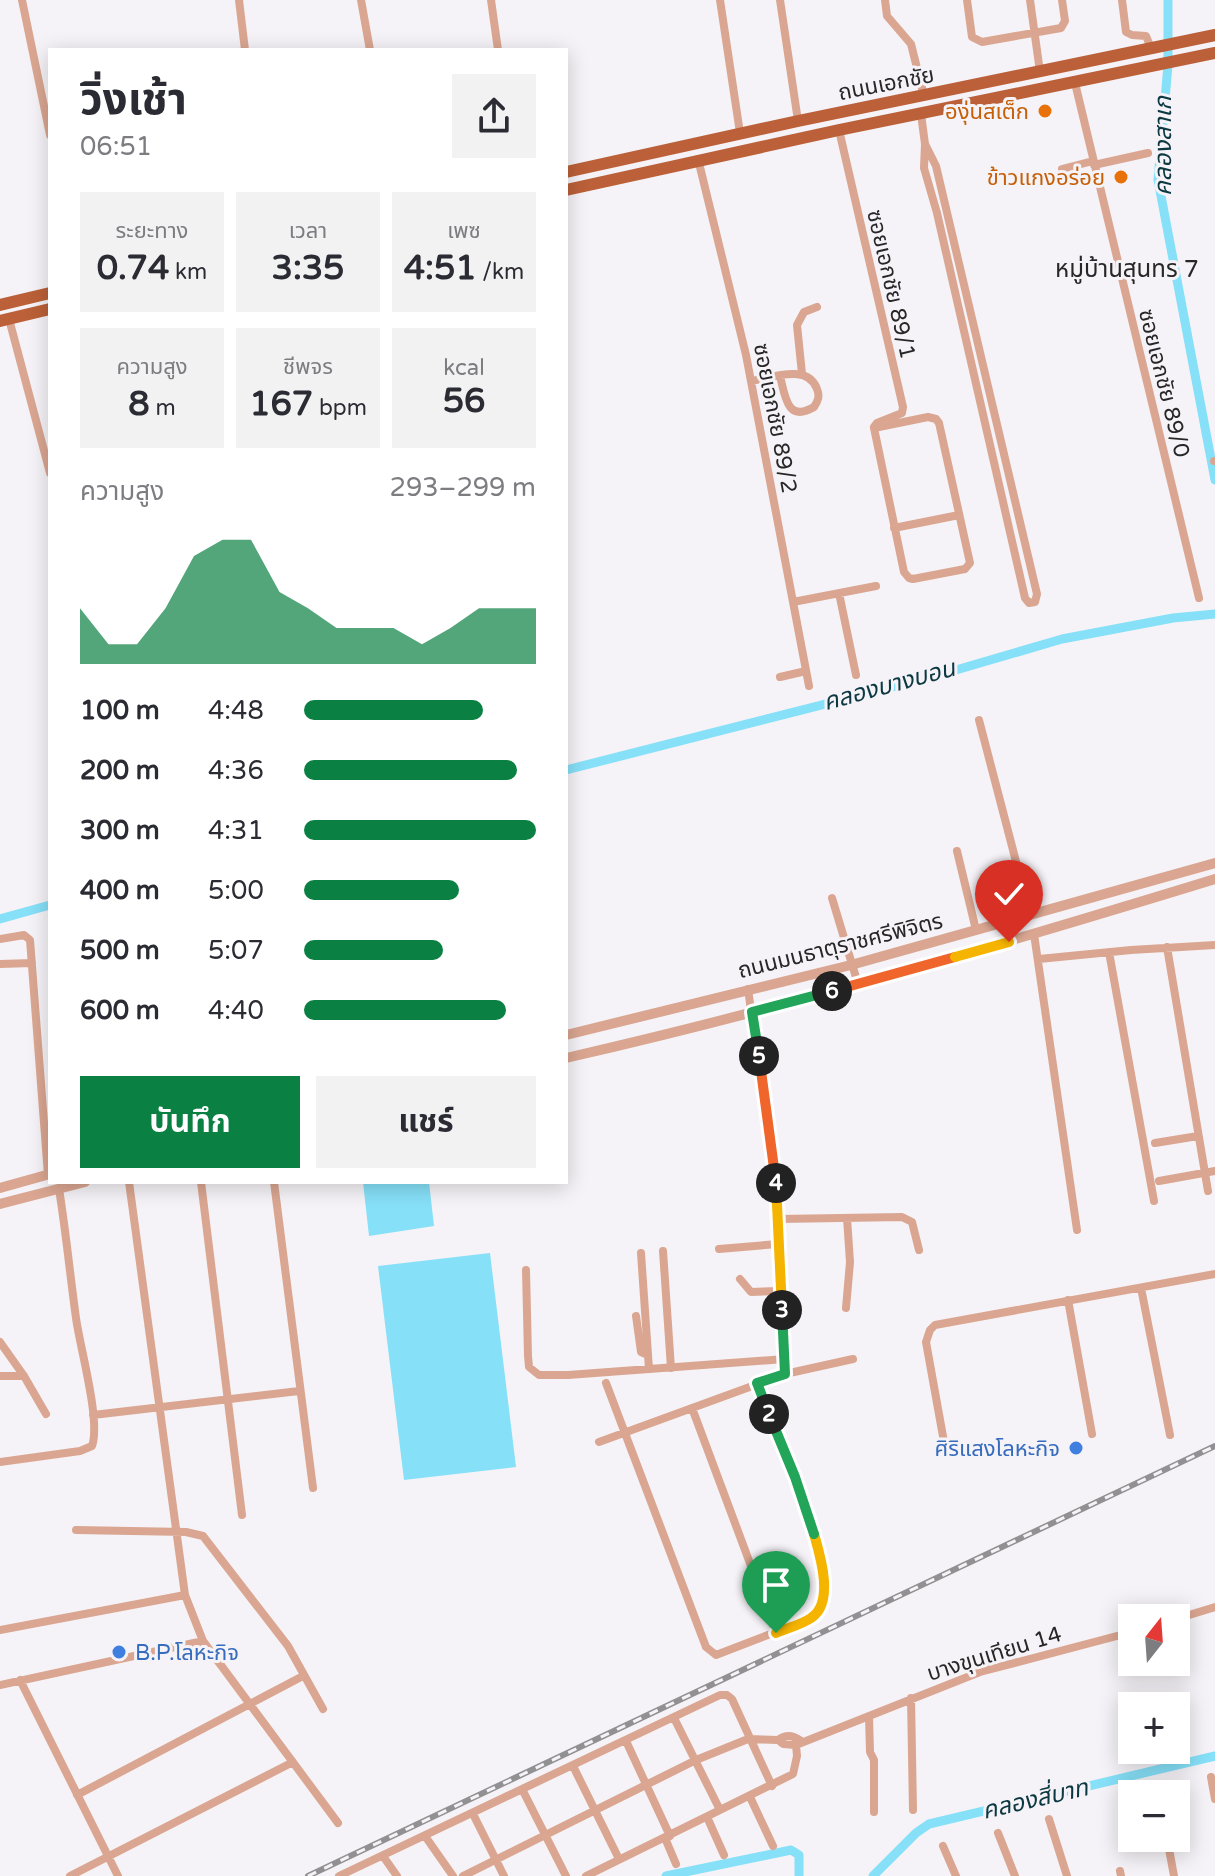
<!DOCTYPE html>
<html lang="th">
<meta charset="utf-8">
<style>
:root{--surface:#fff;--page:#f2f2f3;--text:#2b2b33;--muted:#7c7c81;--accent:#0b8043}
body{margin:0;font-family:"Varela Round","Noto Sans Thai",sans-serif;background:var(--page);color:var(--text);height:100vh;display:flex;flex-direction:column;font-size:30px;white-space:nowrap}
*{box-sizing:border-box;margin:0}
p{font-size:26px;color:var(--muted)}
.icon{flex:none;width:44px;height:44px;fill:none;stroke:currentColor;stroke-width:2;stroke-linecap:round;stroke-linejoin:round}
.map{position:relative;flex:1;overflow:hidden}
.details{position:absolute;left:48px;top:48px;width:520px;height:1136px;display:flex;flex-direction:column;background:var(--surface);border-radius:0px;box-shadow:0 4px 20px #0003}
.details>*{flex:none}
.needle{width:52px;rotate:17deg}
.tools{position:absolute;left:1118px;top:1604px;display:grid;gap:16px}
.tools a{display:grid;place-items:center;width:72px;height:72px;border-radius:0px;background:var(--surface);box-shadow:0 4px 20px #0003;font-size:40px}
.pin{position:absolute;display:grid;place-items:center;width:68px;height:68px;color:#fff;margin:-82px -34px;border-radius:50% 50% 50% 0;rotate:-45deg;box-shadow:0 0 8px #0007}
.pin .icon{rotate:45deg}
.km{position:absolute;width:40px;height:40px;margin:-20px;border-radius:50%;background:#222;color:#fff;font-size:22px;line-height:40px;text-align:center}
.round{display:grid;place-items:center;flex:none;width:84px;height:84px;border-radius:0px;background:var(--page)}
.summary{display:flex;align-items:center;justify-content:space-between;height:136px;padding:0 32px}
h1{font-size:44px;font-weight:700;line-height:60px}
.stats{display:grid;grid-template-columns:repeat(3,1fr);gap:12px;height:136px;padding:8px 32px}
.stats div{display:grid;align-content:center;border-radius:0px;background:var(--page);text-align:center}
.stats b{font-size:34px;font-weight:700}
.stats small{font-size:22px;font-weight:400}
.stats p{font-size:22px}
.chart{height:224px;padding:16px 32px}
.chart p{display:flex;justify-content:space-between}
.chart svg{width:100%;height:144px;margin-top:8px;fill:var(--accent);opacity:.7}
.action{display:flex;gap:16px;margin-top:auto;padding:16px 32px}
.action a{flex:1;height:92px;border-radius:0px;background:var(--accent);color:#fff;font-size:32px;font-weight:700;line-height:92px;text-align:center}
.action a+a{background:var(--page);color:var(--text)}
ul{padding:0 32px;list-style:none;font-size:26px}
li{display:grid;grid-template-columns:128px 96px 1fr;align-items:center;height:60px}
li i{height:20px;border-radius:10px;background:var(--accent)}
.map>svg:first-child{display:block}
.water{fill:#86e0f8}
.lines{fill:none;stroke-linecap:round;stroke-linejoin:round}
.canal{stroke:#86e0f8;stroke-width:9}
.minor{stroke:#daa691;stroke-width:8}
.tertiary{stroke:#daa691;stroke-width:10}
.primary{stroke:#bb6038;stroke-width:12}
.rail-casing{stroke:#919092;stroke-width:6}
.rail{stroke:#f5f3f7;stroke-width:3;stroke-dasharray:9;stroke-linecap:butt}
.split-1-casing{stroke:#fff;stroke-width:16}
.split-2-casing{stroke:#fff;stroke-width:16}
.split-3-casing{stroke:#fff;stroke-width:16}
.split-4-casing{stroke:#fff;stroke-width:16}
.split-5-casing{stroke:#fff;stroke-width:16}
.split-6-casing{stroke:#fff;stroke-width:16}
.split-7-casing{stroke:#fff;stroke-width:16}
.split-8-casing{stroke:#fff;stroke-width:16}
.split-1{stroke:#f5b400;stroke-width:10}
.split-2{stroke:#22a559;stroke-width:10}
.split-3{stroke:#22a559;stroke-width:10}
.split-4{stroke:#f5b400;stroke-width:10}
.split-5{stroke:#f0652b;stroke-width:10}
.split-6{stroke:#22a559;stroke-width:10}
.split-7{stroke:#f0652b;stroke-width:10}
.split-8{stroke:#f5b400;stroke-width:10}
.food-dot{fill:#e8710a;stroke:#f5f3f7;stroke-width:3}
.shop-dot{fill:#3f7fe0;stroke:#f5f3f7;stroke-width:3}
.labels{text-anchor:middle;stroke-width:6;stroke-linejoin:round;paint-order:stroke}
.street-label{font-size:22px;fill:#282728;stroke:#f5f3f7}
.food-label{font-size:22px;fill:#c56008;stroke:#f5f3f7;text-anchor:end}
.shop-label{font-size:22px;fill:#366cbe;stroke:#f5f3f7;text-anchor:end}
.water-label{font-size:24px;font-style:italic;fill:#0c3842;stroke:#f5f3f7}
.neighbourhood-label{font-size:24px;fill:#282728;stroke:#f5f3f7}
</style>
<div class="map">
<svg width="1215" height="1876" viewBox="0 0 1215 1876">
<rect width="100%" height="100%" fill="#f5f3f7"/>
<path class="water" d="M363,1182h66l5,44 -65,10z
M490,1253l26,214 -112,13 -26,-214z"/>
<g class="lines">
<path class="canal" d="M1168,0v65l-10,115 57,300
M566,770l366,-93 130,-38 111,-21 42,-4
M0,919l50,-14
M666,1876l125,-26 8,5v21
M873,1876l43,-43 13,-9 286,-68"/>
<path class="minor" d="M22,0l28,135
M239,0l6,50
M361,0l9,50
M491,0l7,50
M720,0l20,133
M780,0l18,121
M885,0l2,16 24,28 13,52
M967,0l5,37 10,5 79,-14 4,-7 -3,-21
M1030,0l10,72
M1122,0l4,32 6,3 14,1 5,12
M1075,83l124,515
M921,114l4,30 -1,24 13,45 88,385 4,5 6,-1 2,-8 -101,-428 -11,-22
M839,130l64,277 -1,6 -25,10 -3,4
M698,159l48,196 63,331
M1094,165l54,-12
M1062,169l31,-8
M9,319l41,154
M802,374l-5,-49 7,-13 13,-5
M751,381c20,-3 57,-18 66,8 3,7 1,12 -3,18 -27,16 -29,-11 -34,-31
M928,417l8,2 3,4 31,140 -5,6 -52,10 -4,-1 -5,-6 -30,-144z
M1214,461h1
M894,528l65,-13
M839,593l17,82
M793,602l83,-16
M780,677l26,-6
M979,720l51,195
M957,851l19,79
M832,898l26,86
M1034,934l43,296
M0,939l24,-4 6,5 18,235
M1167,947l41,244
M1109,952l45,249
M1039,959l92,-9 84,-5
M0,964l32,-1
M1155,1143l43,-7
M1159,1181l56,-10
M129,1182l56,413 18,46 135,182
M201,1182l41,333
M274,1182l39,306
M779,1219l123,-2 10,5 7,28
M719,1249l59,-5
M663,1251l8,117
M641,1253l8,116
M526,1270l2,86 1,11 10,8h29l217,-16 -7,-156 -30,-214
M740,1279l11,13 29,-1
M1141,1288l29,147
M1068,1300l24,134
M846,1308l4,-46 -3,-44
M636,1316l5,36 7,3
M0,1342l24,34 22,38
M785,1374l68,-15
M0,1376h24
M606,1383l100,264 10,8 96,-37 10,-19v-39l-27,-83 -38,-94
M692,1408l84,225
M93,1415l206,-24
M599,1442l186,-68v-15
M944,1442l-18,-100 4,-12 5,-5 280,-51
M0,1462l80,-11 12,-5c9,-25 -12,-98 -16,-128 -6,-43 -10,-86 -17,-129
M76,1530l110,2 17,4 85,110 35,63
M1176,1619l39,-12
M0,1630l185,-35
M20,1680l98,196
M0,1685l203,-44
M911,1698l2,112
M869,1716l1,36 4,8v52
M674,1718l46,92
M778,1740c8,-6 15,-5 23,1
M626,1741l44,95
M573,1766l46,93
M1211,1777l4,22
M1157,1787l1,7
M522,1789l44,87
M77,1795l226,-119
M750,1797l23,49
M473,1814l31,62
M707,1817l17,38
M1049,1819l18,57
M998,1833l17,43
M425,1836l28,40
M665,1838l11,26
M1167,1838l7,38
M943,1846l13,30
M383,1856l14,20
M1120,1871l1,5
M70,1876l223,-114
M339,1876l381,-181h7l5,4 40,87
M463,1876l233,-116 52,-21 30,1 5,4 13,1 184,-73 152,-40
M586,1876l207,-102 4,-18 -1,-11"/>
<path class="tertiary" d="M566,1035l285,-70 364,-102
M566,1058c219,-50 434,-113 649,-179
M0,1188l50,-14
M0,1204l85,-22"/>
<path class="primary" d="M566,172l232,-51 417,-86
M566,190l273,-60 376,-77
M0,305l50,-12
M0,321l50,-12"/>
<g class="rail-casing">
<path id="rail" d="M308,1876l907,-430"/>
</g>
<use href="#rail" class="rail"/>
</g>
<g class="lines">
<g class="split-1-casing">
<path id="split-1" d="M776,1633c11,-5 25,-8 35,-15 24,-15 9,-63 3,-84"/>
</g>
<g class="split-2-casing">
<path id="split-2" d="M769,1414l26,63 19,57"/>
</g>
<g class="split-3-casing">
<path id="split-3" d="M769,1414l-12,-31 28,-9 -3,-64"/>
</g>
<g class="split-4-casing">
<path id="split-4" d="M776,1183l6,127"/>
</g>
<g class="split-5-casing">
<path id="split-5" d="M759,1056l17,127"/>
</g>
<g class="split-6-casing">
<path id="split-6" d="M759,1056l-7,-44 80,-21"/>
</g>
<g class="split-7-casing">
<path id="split-7" d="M832,991l123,-34"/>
</g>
<g class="split-8-casing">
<path id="split-8" d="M955,957l54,-15"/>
</g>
<use href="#split-1" class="split-1"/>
<use href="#split-2" class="split-2"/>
<use href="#split-3" class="split-3"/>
<use href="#split-4" class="split-4"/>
<use href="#split-5" class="split-5"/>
<use href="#split-6" class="split-6"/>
<use href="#split-7" class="split-7"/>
<use href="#split-8" class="split-8"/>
</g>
<g class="food-dot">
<circle cx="1045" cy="111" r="8"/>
<circle cx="1121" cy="177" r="8"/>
</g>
<g class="shop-dot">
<circle cx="1076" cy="1448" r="8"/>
<circle cx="119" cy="1652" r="8"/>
</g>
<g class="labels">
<g class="street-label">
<text transform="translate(886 83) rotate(-11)" y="8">ถนนเอกชัย</text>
<text transform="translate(892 284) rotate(77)" y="8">ซอยเอกชัย 89/1</text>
<text transform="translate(1165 383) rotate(76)" y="8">ซอยเอกชัย 89/0</text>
<text transform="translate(776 418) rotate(79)" y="8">ซอยเอกชัย 89/2</text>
<text transform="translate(840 945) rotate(-14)" y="8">ถนนมนธาตุราชศรีพิจิตร</text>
<text transform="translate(994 1653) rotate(-17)" y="8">บางขุนเทียน 14</text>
</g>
<g class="food-label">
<text x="1029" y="119">องุ่นสเต็ก</text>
<text x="1105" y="185">ข้าวแกงอร่อย</text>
</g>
<g class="shop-label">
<text x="1060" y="1456">ศิริแสงโลหะกิจ</text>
<text x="135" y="1660" text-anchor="start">B.P.โลหะกิจ</text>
</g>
<g class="water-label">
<text transform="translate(1163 146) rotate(-90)" y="8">คลองสาเก</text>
<text transform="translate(889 685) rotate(-15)" y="8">คลองบางบอน</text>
<text transform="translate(1035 1799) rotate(-13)" y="8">คลองสี่บาท</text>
</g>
<g class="neighbourhood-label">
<text x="1127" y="277">หมู่บ้านสุนทร 7</text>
</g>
</g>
</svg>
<div class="tools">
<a><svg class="needle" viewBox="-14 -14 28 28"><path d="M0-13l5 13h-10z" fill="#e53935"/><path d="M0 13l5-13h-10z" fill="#7c7c81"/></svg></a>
<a>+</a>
<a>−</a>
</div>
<div class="pin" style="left:776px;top:1633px;background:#1e9e55"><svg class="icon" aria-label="arrive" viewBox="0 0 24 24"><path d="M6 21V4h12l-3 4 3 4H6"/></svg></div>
<div class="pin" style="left:1009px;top:942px;background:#d93025"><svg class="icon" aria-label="check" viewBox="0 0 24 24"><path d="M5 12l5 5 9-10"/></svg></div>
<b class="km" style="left:769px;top:1414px">2</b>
<b class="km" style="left:782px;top:1310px">3</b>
<b class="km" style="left:776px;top:1183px">4</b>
<b class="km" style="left:759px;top:1056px">5</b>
<b class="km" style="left:832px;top:991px">6</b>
<section class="details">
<div class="summary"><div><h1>วิ่งเช้า</h1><p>06:51</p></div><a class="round"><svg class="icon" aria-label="share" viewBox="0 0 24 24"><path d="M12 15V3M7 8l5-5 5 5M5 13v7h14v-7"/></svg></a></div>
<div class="stats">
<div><p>ระยะทาง</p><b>0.74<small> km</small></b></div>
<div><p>เวลา</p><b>3:35</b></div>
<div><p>เพซ</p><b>4:51<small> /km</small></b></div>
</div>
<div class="stats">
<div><p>ความสูง</p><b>8<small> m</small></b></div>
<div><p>ชีพจร</p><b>167<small> bpm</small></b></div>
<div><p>kcal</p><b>56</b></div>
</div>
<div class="chart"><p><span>ความสูง</span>293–299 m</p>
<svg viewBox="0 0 160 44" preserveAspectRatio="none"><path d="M0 44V27L10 38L20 38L30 27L40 11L50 6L60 6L70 22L80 27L90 33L100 33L110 33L120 38L130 33L140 27L150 27L160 27V44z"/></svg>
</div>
<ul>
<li><b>100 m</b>4:48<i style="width:77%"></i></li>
<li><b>200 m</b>4:36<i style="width:92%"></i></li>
<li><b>300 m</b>4:31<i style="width:100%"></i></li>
<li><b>400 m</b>5:00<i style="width:67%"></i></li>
<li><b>500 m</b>5:07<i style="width:60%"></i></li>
<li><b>600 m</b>4:40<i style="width:87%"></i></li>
</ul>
<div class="action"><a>บันทึก</a><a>แชร์</a></div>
</section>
</div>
